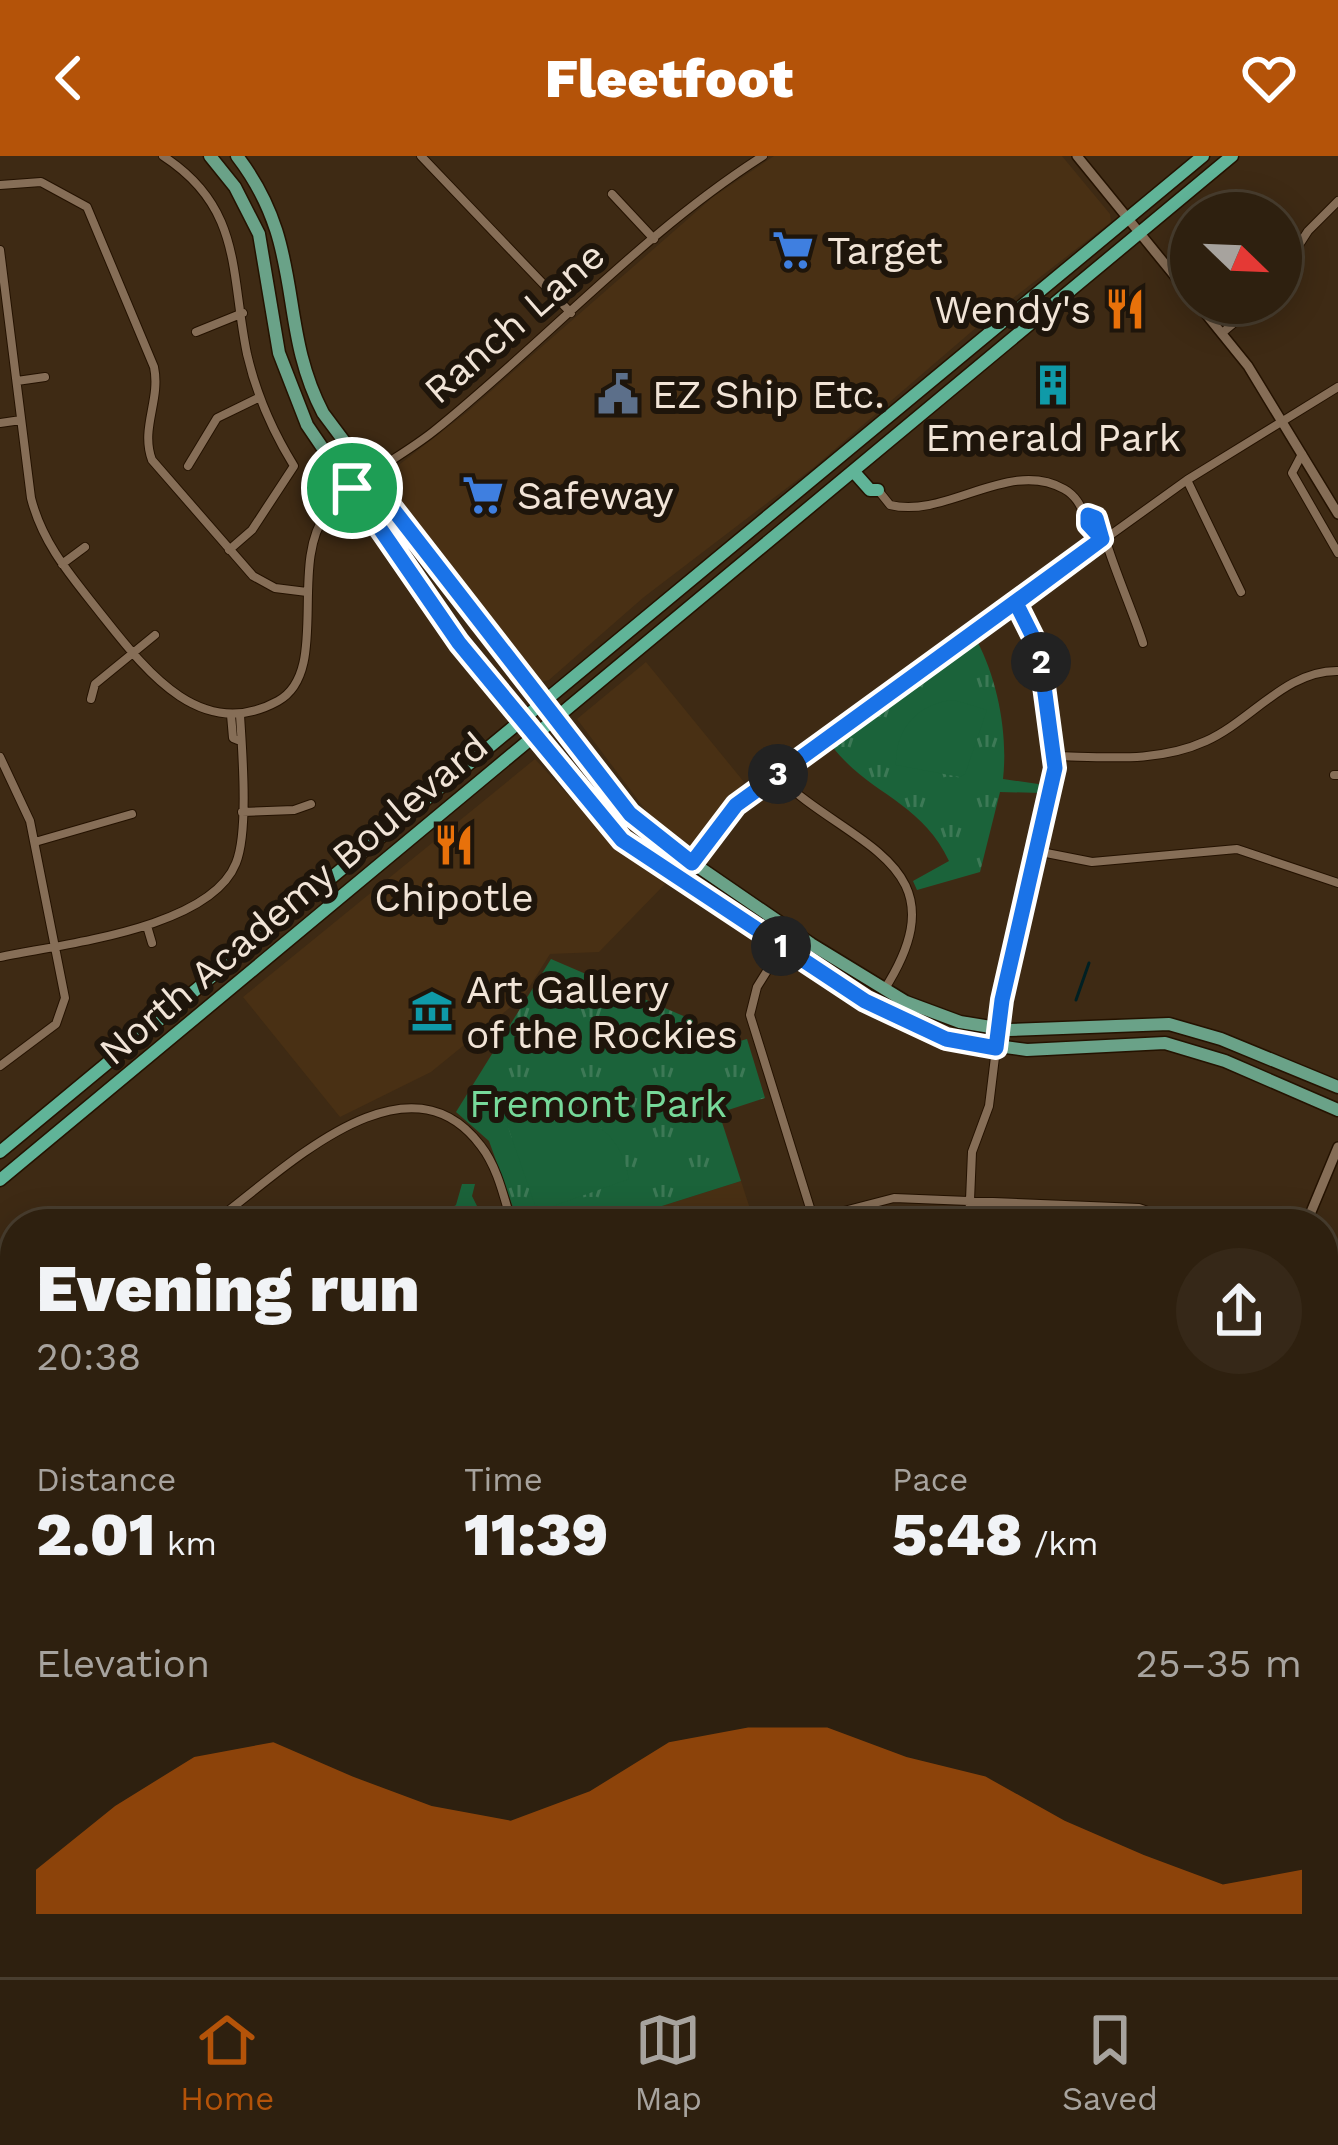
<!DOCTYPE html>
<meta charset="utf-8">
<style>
:root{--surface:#2e200f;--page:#362818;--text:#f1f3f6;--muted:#a7a39e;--line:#493e2f;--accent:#b45309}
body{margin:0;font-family:"Work Sans",sans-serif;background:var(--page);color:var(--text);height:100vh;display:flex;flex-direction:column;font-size:45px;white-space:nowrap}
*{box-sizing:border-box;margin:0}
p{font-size:39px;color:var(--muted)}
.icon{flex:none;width:66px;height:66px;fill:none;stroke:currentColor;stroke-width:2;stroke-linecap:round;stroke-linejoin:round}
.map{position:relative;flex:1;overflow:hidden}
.side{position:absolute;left:0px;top:1053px;width:1338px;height:768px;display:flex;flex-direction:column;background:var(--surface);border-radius:48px 48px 0 0;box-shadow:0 6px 30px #0003,0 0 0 3px var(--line)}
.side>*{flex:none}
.needle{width:78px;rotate:113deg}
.tools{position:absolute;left:1170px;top:36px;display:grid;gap:24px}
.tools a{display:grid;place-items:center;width:132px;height:132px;border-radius:50%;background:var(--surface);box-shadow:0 6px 30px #0003,0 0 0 3px var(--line);font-size:60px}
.pin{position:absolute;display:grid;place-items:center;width:102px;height:102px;color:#fff;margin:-51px;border:6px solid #fff;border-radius:50%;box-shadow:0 3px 12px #0007}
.km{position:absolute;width:60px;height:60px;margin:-30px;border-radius:50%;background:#222;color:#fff;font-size:33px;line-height:60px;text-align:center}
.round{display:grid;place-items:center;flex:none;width:126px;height:126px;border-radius:63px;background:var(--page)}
.summary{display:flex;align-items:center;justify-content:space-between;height:204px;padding:0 36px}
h1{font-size:66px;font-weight:800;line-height:90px}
.stats{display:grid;grid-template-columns:repeat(3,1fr);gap:18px;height:204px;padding:12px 36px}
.stats div{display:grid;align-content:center}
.stats b{font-size:60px;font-weight:800}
.stats small{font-size:33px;font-weight:400}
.stats p{font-size:33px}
.chart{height:336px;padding:24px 36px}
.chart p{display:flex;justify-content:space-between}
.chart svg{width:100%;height:216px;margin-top:12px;fill:var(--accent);opacity:.7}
header{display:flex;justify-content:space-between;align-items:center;height:156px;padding:0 36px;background:var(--accent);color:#fff;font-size:54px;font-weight:800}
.dock{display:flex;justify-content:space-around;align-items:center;height:168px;border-top:3px solid var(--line);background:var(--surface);font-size:33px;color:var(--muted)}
.dock a{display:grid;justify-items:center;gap:6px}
.dock .active{color:var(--accent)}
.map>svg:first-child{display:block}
.built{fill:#493014}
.grass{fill:url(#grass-tufts)}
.pitch{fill:#1b633a}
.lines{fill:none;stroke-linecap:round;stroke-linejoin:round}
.stream{stroke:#002023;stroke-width:3}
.minor-casing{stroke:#241200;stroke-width:10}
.tertiary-casing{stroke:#241200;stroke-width:12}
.primary-casing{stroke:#241200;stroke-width:15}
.trunk-casing{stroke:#241200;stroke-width:15}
.minor{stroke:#866e57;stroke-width:8}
.tertiary{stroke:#866e57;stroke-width:9}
.primary{stroke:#6aa288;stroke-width:12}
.trunk{stroke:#60b498;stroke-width:12}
.route-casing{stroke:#fff;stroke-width:24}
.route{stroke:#1a73e8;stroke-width:15}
.labels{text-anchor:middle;stroke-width:12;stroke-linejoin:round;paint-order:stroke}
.poi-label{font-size:39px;fill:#f1e4d7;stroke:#1e150b;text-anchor:start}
.street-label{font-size:39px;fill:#f1e4d7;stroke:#1e150b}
.park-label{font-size:39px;fill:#77da9a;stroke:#1e150b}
</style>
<header><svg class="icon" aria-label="back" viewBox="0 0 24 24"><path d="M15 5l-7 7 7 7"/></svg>Fleetfoot<svg class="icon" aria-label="heart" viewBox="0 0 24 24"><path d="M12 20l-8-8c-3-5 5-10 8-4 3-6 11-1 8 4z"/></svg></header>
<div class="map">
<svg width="1338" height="1821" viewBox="0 0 1338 1821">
<defs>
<pattern id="grass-tufts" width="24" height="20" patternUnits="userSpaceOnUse" patternTransform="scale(3)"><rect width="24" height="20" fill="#1b633a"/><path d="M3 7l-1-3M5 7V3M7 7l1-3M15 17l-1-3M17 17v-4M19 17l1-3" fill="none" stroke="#3d7956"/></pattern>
</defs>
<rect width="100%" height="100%" fill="#3e2a14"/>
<path class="built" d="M774,0h288l48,58 1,8 -126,98 -172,148 -169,129 -95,83 -10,2 -101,-120 -56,-84 84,-65 247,-216z
M646,506l98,120 -52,69 -33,-23 -82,-109z
M535,603l81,88 49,37 -66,68 -49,2 -27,43 -92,75 -91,45 -97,-120z
M741,1025l14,43h-150z"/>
<path class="grass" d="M977,485c21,40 31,93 26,138l42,6 -2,8 -43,-1 -20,80 -63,18 -4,-9 36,-20c-28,-60 -81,-67 -117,-115z
M551,803l144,62 5,32 47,-14 18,59 -46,15 22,68 -136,43h-86l-30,-83 -33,-29z
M462,1028h13l-3,12 7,14 -39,14 -6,-5 22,-14z"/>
<path class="pitch" d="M954,544l33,10 -22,64 -5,3 -64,-12c-1,-36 22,-62 58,-65z
M557,956c42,7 64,25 72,67l-84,30 -10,-4 -28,-81z"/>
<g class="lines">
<path class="stream" d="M1076,844l13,-37"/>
<g class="minor-casing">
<path id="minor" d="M163,0c80,52 67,116 84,198 9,39 26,78 47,112l-42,64 -23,20
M421,0l150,157
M0,29l41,-3 46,25 67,160c7,33 -14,61 -2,93l101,116 22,12 32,4
M612,38l42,45
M0,94l31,248c12,47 41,79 70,116 43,54 99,130 177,87 53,-29 10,-137 48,-187 27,-35 73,-55 108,-83 111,-89 208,-198 329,-275
M1281,117l27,-42 30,-30
M196,176l47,-19
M1222,177l36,-30
M17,225l28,-4
M0,267l21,-3
M1302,298l-10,19 46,80
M188,310l29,-48 43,-21
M1187,324l54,112
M878,334l12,15c57,14 119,-47 174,-16 22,12 19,37 38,50
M1088,359l15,12c-1,13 33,92 40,116
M62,408l23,-17
M91,543l4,-15 60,-49
M231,559l2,23 5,2
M1055,600c51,1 103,7 151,-15 45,-20 80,-71 132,-70
M0,601l30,64 35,177 -9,26 -56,42
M776,619c73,72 190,87 108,215
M1334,619h4
M242,656l52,-2 17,-6
M35,686l97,-28
M1036,695l56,11 145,-13 101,34
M692,707l36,-51 33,-26 426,-306 151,-93
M147,770l5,17
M792,775l-35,56 -7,28 65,209
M0,801c61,-13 210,-28 236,-94 13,-32 6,-114 4,-148
M813,1063l81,-21 245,10 46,16
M211,1068c68,-49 194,-180 270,-78 17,22 23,52 31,78
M969,1068l3,-72 17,-46 13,-106 53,-232 -16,-119 -23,-46
M1323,1125l15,7
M0,1221l15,-11
M1323,1307l15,-35
M0,1546l15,-9
M1323,1558l15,14
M0,1669l15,-9
M1323,1728l15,-12
M0,1791l15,-9
M573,1806l16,15
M716,1806l3,15
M353,1821l24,-15
M854,1821l10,-15
M1113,1821l3,-15
M1228,1821v-15"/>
</g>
<g class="tertiary-casing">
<path id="tertiary" d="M1077,0l114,140
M1197,147l51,63 90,148
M1306,1068l32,-77
M0,1416l15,24
M0,1446l15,24
M224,1806l9,15
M244,1806l9,15
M989,1821l7,-15"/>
</g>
<g class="primary-casing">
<path id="primary" d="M210,0l25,31 24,47 20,119 28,72 123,181 192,234 243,161 81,38 81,11 138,-7 60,18 113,49
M237,0c70,91 39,167 86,257l207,277 100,124 28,25 153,105 95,58 54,20 49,8 160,-6 52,15 117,48"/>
</g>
<g class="trunk-casing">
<path id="trunk" d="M854,316l16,18h8
M0,996l1203,-996
M0,1024l1232,-1024"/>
</g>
<use href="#minor" class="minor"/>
<use href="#tertiary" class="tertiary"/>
<use href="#primary" class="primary"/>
<use href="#trunk" class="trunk"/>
</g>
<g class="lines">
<g class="route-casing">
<path id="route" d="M352,332l107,155 163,197 243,161 81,38 50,9 6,-48 53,-232 -16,-119 -23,-46 86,-64 -14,-15v-9l8,3 6,21 -366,266 -44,58 -62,-49 -262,-337 -16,11"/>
</g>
<use href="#route" class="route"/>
</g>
<defs>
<g id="supermarket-bare" transform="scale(3.24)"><path d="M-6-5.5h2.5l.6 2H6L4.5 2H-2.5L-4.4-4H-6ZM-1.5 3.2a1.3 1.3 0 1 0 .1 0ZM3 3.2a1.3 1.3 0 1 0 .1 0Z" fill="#3f7fe0" stroke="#1e150b" stroke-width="2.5" paint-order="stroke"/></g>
<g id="restaurant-bare" transform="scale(3.24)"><path d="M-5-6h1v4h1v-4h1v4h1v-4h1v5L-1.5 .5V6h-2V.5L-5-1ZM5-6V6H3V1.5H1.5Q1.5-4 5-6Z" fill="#e8710a" stroke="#1e150b" stroke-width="2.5" paint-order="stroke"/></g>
<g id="building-bare" transform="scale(3.24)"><path d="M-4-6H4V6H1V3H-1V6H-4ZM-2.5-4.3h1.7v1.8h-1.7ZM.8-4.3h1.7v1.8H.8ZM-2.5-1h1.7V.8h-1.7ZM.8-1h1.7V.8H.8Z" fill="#0f9aa8" stroke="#1e150b" stroke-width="2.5" paint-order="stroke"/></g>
<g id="civic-bare" transform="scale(3.24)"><path d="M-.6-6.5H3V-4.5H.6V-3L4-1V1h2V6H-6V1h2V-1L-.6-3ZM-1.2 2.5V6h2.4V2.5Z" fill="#5c6f8a" stroke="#1e150b" stroke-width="2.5" paint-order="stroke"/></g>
<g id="museum-bare" transform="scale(3.24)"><path d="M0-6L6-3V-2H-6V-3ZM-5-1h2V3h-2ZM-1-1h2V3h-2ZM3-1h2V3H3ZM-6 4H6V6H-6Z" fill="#0f9aa8" stroke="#1e150b" stroke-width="2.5" paint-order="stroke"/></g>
</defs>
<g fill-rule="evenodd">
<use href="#supermarket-bare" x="793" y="94"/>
<use href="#restaurant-bare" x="1125" y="153"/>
<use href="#building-bare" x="1053" y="229"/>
<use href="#civic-bare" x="618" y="238"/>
<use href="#supermarket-bare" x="483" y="339"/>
<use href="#restaurant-bare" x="454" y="689"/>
<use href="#museum-bare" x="432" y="855"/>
</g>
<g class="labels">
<g class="poi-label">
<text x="827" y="108">Target</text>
<text x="1091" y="167" text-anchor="end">Wendy's</text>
<text x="652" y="252">EZ Ship Etc.</text>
<text x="1053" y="295" text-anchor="middle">Emerald Park</text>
<text x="517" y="353">Safeway</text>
<text x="454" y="755" text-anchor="middle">Chipotle</text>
<text x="466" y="847">Art Gallery<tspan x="466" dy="45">of the Rockies</tspan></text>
</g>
<g class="street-label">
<text transform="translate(514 166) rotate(-41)" y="14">Ranch Lane</text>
<text transform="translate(293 742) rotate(-40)" y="14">North Academy Boulevard</text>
</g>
<g class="park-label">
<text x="598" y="961">Fremont Park</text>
</g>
</g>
</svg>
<div class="tools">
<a><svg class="needle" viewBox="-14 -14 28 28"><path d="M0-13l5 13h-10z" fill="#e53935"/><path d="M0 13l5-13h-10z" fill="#a7a39e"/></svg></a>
</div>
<div class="pin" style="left:352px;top:332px;background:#1e9e55"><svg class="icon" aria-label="arrive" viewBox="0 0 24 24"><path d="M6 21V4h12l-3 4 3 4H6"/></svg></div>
<b class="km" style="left:781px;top:790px">1</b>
<b class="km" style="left:1041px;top:506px">2</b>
<b class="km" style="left:778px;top:618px">3</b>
<section class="side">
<div class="summary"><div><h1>Evening run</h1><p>20:38</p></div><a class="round"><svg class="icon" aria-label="share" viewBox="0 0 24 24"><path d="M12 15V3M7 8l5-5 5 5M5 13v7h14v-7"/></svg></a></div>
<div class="stats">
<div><p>Distance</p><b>2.01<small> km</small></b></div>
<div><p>Time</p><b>11:39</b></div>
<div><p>Pace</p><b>5:48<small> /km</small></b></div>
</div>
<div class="chart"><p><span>Elevation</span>25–35 m</p>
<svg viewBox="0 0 160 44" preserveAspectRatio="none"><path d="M0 44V35L10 22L20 12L30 9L40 16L50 22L60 25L70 19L80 9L90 6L100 6L110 12L120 16L130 25L140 32L150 38L160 35V44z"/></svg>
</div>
</section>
</div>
<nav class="dock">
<a class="active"><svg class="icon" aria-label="home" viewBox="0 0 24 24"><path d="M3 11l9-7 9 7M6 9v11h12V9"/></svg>Home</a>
<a><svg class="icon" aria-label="map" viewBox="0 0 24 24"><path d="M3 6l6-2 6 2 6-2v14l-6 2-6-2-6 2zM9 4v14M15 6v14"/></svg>Map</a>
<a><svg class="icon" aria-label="saved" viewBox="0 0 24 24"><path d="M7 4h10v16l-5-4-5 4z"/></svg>Saved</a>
</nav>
